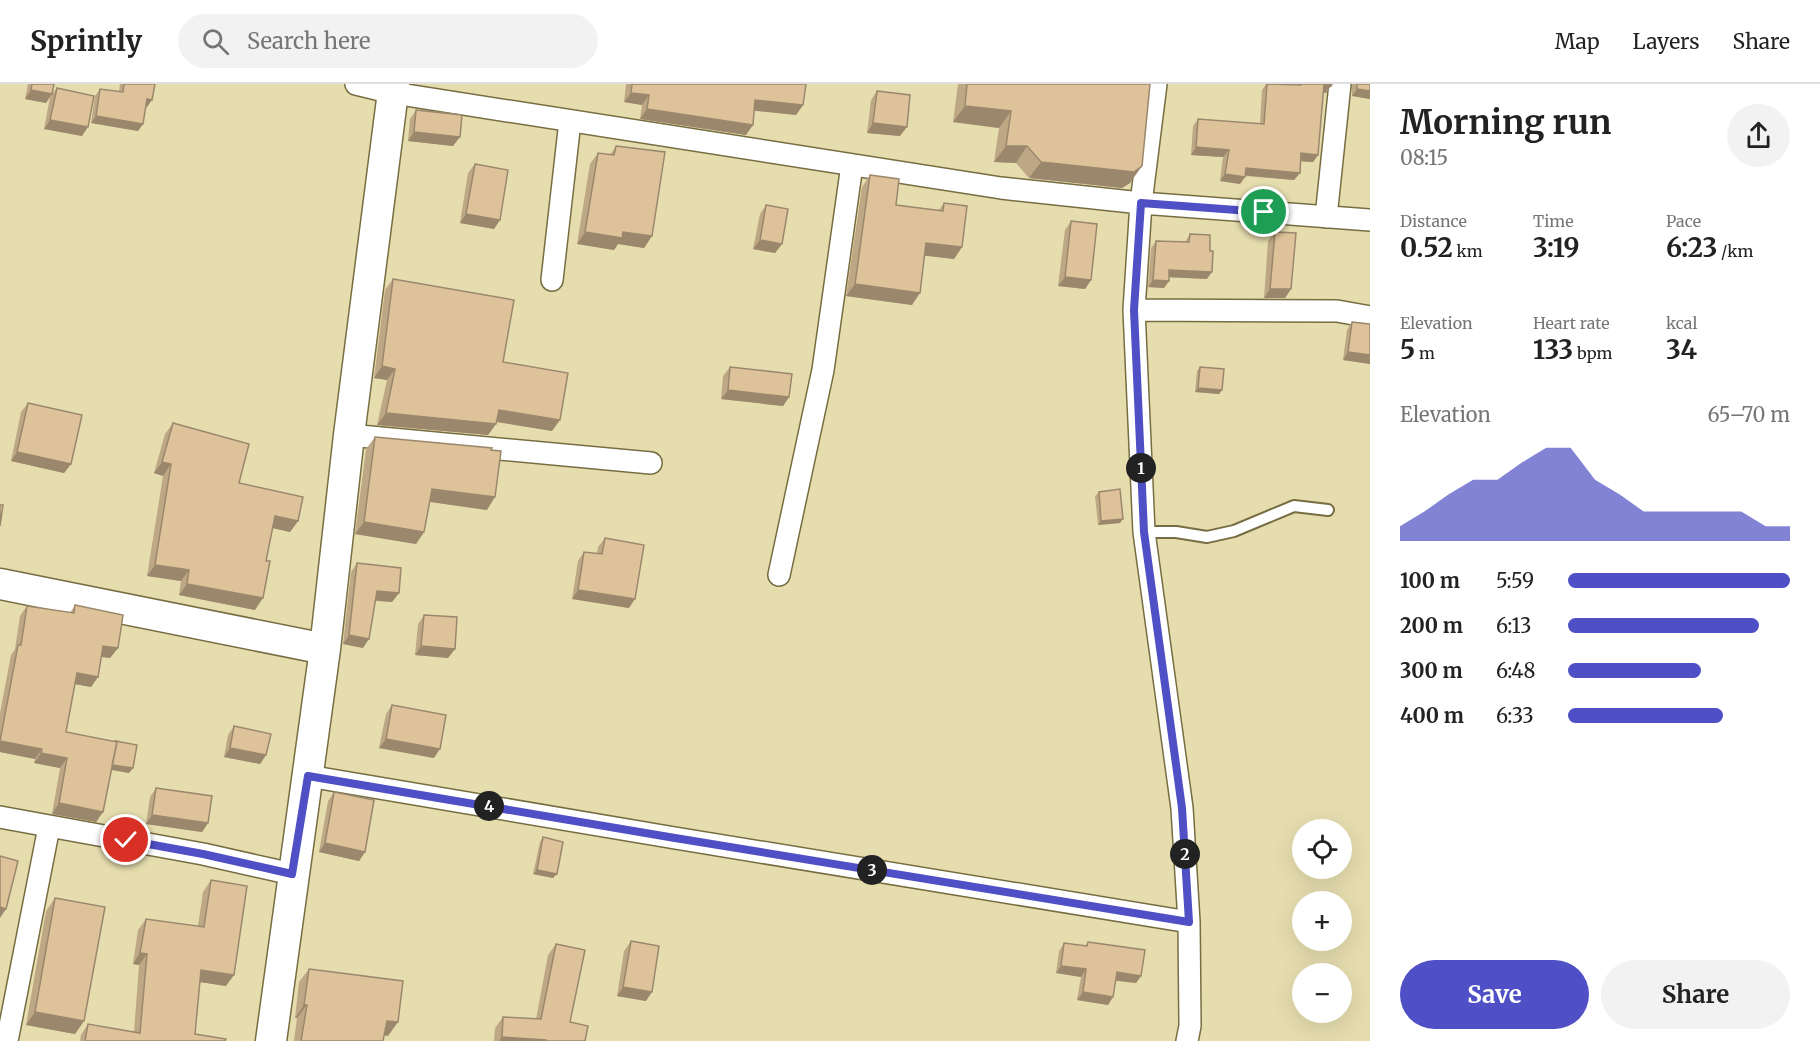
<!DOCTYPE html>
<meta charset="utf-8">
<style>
:root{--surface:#fff;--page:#f2f2f2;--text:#222;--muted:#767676;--line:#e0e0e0;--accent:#4f4fc6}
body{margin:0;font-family:Merriweather,serif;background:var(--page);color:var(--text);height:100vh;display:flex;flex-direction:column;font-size:22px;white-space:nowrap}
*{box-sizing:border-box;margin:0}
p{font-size:20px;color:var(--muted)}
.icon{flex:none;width:33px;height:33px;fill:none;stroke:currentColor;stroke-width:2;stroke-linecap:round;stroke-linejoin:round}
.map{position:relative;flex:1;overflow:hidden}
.panel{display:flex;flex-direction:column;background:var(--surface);width:450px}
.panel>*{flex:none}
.fabs{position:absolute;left:1292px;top:735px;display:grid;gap:12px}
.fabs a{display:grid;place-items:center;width:60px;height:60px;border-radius:50%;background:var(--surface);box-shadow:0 6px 24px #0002;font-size:30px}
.pin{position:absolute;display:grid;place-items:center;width:51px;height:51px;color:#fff;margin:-26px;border:3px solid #fff;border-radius:50%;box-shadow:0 2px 6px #0007}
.km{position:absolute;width:30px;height:30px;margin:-15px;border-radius:50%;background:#222;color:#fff;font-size:16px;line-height:30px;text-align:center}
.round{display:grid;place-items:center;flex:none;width:63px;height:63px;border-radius:32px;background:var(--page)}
.head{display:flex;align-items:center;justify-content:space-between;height:102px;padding:0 30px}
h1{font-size:33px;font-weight:700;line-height:45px}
.stats{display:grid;grid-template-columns:repeat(3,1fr);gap:9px;height:102px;padding:6px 30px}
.stats div{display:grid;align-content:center}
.stats b{font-size:26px;font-weight:700}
.stats small{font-size:16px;font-weight:400}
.stats p{font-size:16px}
.chart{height:168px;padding:12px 30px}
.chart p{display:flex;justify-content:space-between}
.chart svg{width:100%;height:108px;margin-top:6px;fill:var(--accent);opacity:.7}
.button{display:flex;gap:12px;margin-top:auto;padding:12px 30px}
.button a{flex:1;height:69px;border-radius:36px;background:var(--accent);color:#fff;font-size:24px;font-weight:700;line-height:69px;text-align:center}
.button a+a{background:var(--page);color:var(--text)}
ul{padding:0 30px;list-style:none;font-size:20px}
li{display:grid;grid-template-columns:96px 72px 1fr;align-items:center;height:45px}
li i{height:15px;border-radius:8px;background:var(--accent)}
header{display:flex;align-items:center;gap:36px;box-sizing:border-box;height:84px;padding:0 30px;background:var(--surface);border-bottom:2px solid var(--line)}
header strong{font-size:28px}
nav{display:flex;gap:33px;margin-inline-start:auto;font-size:21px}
.search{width:420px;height:54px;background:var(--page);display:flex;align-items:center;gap:15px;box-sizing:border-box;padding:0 21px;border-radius:33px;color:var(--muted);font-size:22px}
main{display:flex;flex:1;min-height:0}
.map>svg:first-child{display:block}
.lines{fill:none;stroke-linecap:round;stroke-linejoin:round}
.lane-casing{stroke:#766d42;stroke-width:14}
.street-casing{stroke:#766d42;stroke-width:24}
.secondary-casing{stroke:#766d42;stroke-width:33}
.lane{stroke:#fff;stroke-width:10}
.street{stroke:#fff;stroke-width:21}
.secondary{stroke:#fff;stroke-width:30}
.wall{fill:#bea784}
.shaded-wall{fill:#9b886c}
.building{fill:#ddc29a;stroke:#9b886c;stroke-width:1.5}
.route-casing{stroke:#fff;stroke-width:12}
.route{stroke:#4f4fc6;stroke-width:8}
</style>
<header>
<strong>Sprintly</strong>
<div class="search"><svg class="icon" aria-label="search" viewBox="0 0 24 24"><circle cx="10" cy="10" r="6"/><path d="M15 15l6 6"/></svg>Search here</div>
<nav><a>Map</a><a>Layers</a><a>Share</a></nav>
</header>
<main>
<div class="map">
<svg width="1370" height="957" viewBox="0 0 1370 957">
<rect width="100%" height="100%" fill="#e6ddaf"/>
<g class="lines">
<g class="lane-casing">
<path id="lane" d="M1144,448h32l31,5 27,-6 60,-25 34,4"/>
</g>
<g class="street-casing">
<path id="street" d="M356,0l37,9 608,95 140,15 229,17
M1156,0l-15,119 -7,107 10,222 38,276 7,114 1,104 -3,15
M1326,133l14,-133
M552,196l18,-159
M1134,226l203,1 33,6
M349,351l302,28
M779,491l44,-205 29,-205
M308,692l367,62 514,84
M0,733l203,37 89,20
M7,957l42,-214"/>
</g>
<g class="secondary-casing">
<path id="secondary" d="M0,500l325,65
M271,957l54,-392 24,-214 45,-351"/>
</g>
<use href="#lane" class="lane"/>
<use href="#street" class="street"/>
<use href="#secondary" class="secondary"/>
</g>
<path class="wall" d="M28,0h26l-8,19 -21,-4z
M120,0h35l-8,23h-1l-3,17 -5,7 -47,-8 4,-27 5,-7 19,3z
M626,0h180l-3,21 -7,10 -42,-5 -8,25 -106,-16 2,-14 -18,-3z
M958,0h192l-20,99 -8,5 -93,-10 -13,-15 -22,-1 5,-34 -46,-6z
M1266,0l31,1v-1h35l-6,9 -3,-1 -5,63 -5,7 -12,-1 -1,12 -6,7 -49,-4 -5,8 -20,-3 3,-24 -32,-2 2,-29 5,-7 62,5 2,-34z
M1352,0h18v15l-18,-3z
M57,4l25,48 -38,-7 6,-32z
M877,7l23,45 -33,-3 4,-33z
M416,26l37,36 -45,-5 2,-22z
M616,62l36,90 -8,12 -26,-4 -4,6 -37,-6 13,-80 8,-11 12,2z
M475,80l25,56 -6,9 -34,-6 8,-50z
M870,91l26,30 43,5 5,-7 18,44 -8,12 -29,-4 -13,50 -66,-9 16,-109z
M766,121l16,39 -7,9 -22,-4 7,-35z
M1071,137l20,59 -6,9 -27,-3 7,-56z
M1275,148l16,57 -6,9h-21l4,-57z
M1190,150l17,45 -38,-2v4l-5,7 -16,-1 3,-39 5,-7 29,1z
M393,195l110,83 49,69 -55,-9 -9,13 -111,-10 10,-45 -13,-2 11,-88z
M1352,238l18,2v40l-27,-4 4,-30z
M730,283l59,30 -6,9 -62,-7 2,-23z
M1200,283l22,23 -3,4 -24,-2 2,-21z
M28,319l43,61 -7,9 -53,-12 10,-49z
M173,339l66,60 59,38 -8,11 -17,-4 -18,82 -76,-15 2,-14 -34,-5 16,-100 -9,-3 11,-39z
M375,353l112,73 -57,-8 -6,30 -8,12 -61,-10 11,-85z
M1099,408l21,31 -22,2 -3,-29z
M605,454l24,70 -57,-9 6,-38 6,-9 13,2 1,-7z
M357,479l42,30 -7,9 -17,-1 -12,47 -20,-4 8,-72z
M75,521l43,43 -8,10 -9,-1 -3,20 -7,10 -16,-3 -9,48 67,36 -4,5 -18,-3 -8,42 -7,10 -44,-8 8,-46 -26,-5 1,-4 -35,-7v-39l11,-58 4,-6 5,-33 7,-10 43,7z
M424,531l31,34 -7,9 -33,-3 3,-31z
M392,621l42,53 -55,-10 7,-34z
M234,642l32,29 -6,9 -36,-7 4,-22z
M156,704l52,35 -6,9 -56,-8 4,-27z
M334,708l31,60 -6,9 -40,-9 9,-51z
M543,753l10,41 -20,-4 7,-32z
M211,796l15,106 -26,-4 -5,52 30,7h-145l1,-6 7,-11 46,8 5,-67 -6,-1 5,-34 8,-11 52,7 5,-34z
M55,814l29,123 -9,13 -49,-9 20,-114z
M631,857l15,60 -29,-5 7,-45z
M1088,858l53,34 -5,7 -20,-2 -8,24 -31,-5 4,-23 -25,-4 3,-22 5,-8 21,3z
M556,860l14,78 15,19h-91l1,-13 8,-11 33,2 12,-64z
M309,885l79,67 -4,-1 -1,6h-89l3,-23h-2l4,-36z"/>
<path class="shaded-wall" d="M1324,0l7,2 -5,7 -7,-1z
M1357,5l13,2v8l-18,-3z
M31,6l21,4 -6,9 -21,-4z
M631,9l18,2 -7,10 -18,-3z
M147,15l5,1 -5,7 -4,-1z
M755,16l48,5 -7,10 -48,-5z
M965,22l46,5 -12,17 -46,-6z
M647,25l106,16 -7,10 -106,-16z
M96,32l47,8 -5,7 -47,-8z
M50,36l38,7 -6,9 -38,-7z
M873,39l34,4 -7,9 -33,-3z
M414,48l46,5 -7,9 -45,-5z
M1006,62h21l-11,17 -22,-1z
M1196,63l33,3 -6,7 -32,-2z
M1301,69l17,2 -5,7 -17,-1z
M1041,78l101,4 -12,17 -8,5 -93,-10z
M1246,84l54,5 -6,7 -53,-5z
M1225,90l20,3 -5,7 -20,-3z
M466,130l34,6 -6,9 -34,-6z
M585,148h38l29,4 -8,12 -26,-4 -4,6 -37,-6z
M760,156l22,4 -7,9 -22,-4z
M926,159l36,4 -8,12 -36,-4z
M1169,186l43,2 -5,7 -43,-2z
M1065,193l26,3 -6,9 -27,-3z
M1153,196l16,1 -5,7 -16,-1z
M855,200l65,9 -8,12 -66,-9z
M1270,205h21l-6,9h-21z
M1348,268l22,3v9l-27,-4z
M382,282l13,3 -8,11 -13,-2z
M1198,304l24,2 -3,4 -24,-2z
M728,306l61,7 -6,9 -62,-7z
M499,326l61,10 -8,11 -61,-10z
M386,329l110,11 -8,11 -111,-10z
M17,368l54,12 -7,9 -53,-12z
M162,378l9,2 -8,12 -9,-3z
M432,405l63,8 -8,13 -63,-9z
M275,432l23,5 -8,11 -22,-5z
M1123,435l-3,4 -22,2 3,-4z
M364,438l60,10 -8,12 -61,-10z
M155,481l34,5 -8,11 -34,-5z
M187,500l76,14 -8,12 -76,-15z
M578,506l57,9 -6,9 -57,-9z
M377,507l22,2 -7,9 -21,-2z
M349,551l20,4 -6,9 -20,-4z
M103,562l15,2 -8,10 -14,-2z
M421,562l34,3 -7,9 -33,-3z
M77,589l21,4 -7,10 -22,-4z
M386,655l54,10 -6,9 -55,-10z
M0,657l42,8 -7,10 -35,-7z
M230,664l36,7 -6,9 -36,-7z
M41,669l26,5 -7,10 -26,-5z
M111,681l22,3 -4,5 -21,-4z
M59,719l44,9 -7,10 -44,-8z
M152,731l56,8 -6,9 -56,-8z
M325,759l40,9 -6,9 -40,-9z
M537,786l20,4 -4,4 -20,-4z
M0,823l6,2 -6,9z
M140,869l7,1 -8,11 -6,-1z
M1061,882l25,3 -5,8 -25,-4z
M201,886l33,5 -8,11 -33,-5z
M1117,888l24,4 -5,7 -24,-3z
M623,903l29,5 -6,9 -29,-5z
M1083,908l30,5 -5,8 -31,-5z
M304,921h3l-10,13h-2z
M35,928l49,9 -9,13 -49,-9z
M387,937l11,1 -10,14 -11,-2z
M502,953l44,3 -1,1h-46z"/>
<path class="building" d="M32,0h22l-2,10 -21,-4z
M124,0h31l-3,16 -5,-1 -4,25 -47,-8 4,-27 23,3z
M632,0h174l-3,21 -48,-5 -2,25 -106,-16 2,-14 -18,-2z
M967,0h183l-8,82 -8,6 -93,-10 -14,-16h-21l5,-35 -46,-5z
M1267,0l34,1v-1h31l-1,2 -7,-2 -6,71 -17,-2 -1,20 -54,-5 -1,9 -20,-3 4,-24 -33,-3 2,-28 66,5z
M1357,0h13v7l-13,-2z
M57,4l37,8 -6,31 -38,-7z
M877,7l33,4 -3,32 -34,-4z
M416,26l46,5 -2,22 -46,-5z
M616,62l49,6 -13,84 -29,-4 -1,6 -37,-6 13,-79 16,2z
M475,80l33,6 -8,50 -34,-6z
M870,91l29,4 -3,26 47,6 1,-8 23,3 -5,41 -36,-4 -6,50 -65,-9z
M766,121l22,4 -6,35 -22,-4z
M1071,137l26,3 -6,56 -26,-3z
M1275,148l21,1 -5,56h-21z
M1190,150l20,1v16h3l-1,21 -43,-2v11l-16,-1 3,-39 33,1z
M393,195l121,21 -11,62 65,11 -8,47 -61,-10 -3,14 -110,-11 9,-44 -13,-3z
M1352,238l18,2v31l-22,-3z
M730,283l62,7 -3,23 -61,-7z
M1200,283l24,2 -2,21 -24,-2z
M28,319l54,12 -11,49 -54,-12z
M173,339l76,21 -10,39 64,14 -5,24 -23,-5 -9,45h4l-7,37 -76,-14 2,-14 -34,-5 16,-101 -9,-2z
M375,353l117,11 -1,2 10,1 -6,46 -63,-8 -8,43 -60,-10z
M1120,405l3,30 -22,2 -2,-29z
M0,421h3l-3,21z
M605,454l39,7 -9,54 -57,-9 6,-38 18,2z
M357,479l44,5 -2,25 -22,-2 -8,48 -20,-4z
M75,521l48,10 -5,33 -15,-2 -5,31 -21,-4 -11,59 51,10 -14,70 -44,-9 8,-45 -26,-5 1,-4 -42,-8 18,-96h3l6,-39 47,7z
M424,531l33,2 -2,32 -34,-3z
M392,621l54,10 -6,34 -54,-10z
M234,642l37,8 -5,21 -36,-7z
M116,657l21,4 -4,23 -21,-3 5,-23z
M156,704l56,8 -4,27 -56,-8z
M334,708l40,8 -9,52 -40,-9z
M543,753l20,5 -6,32 -20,-4z
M0,772l18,5 -12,48 -6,-2z
M211,796l36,6 -13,89 -33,-5 -6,64 31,5 -1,2h-140l3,-17 52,9 7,-79 -7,-1 6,-34 58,8z
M55,814l50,9 -21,114 -49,-9z
M631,857l28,5 -7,46 -29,-5z
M1088,858l57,8 -4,26 -24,-4 -4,25 -30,-5 3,-23 -25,-3 3,-23 23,3z
M556,860l29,6 -15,72 18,4 -3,15h-39v-1l-44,-3 1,-20 38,2z
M309,885l94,12 -5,41 -11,-1 -4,20h-82l6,-36h-3z"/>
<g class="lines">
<g class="route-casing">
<path id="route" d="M126,756l77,14 89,20 16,-98 367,62 514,84 -7,-114 -38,-276 -10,-222 7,-107 123,9"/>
</g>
<use href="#route" class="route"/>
</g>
</svg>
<div class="fabs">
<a><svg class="icon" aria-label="locate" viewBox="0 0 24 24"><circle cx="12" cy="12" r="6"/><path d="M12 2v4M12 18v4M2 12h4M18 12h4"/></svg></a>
<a>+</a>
<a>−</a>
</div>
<div class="pin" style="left:1264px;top:128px;background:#1e9e55"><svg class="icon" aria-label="arrive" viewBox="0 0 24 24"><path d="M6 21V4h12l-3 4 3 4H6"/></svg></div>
<div class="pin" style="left:126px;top:756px;background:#d93025"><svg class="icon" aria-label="check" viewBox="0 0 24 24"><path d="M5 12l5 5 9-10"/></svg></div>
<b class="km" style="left:1141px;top:384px">1</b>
<b class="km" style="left:1185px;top:770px">2</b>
<b class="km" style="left:872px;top:786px">3</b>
<b class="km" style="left:489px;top:722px">4</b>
</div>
<section class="panel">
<div class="head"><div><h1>Morning run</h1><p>08:15</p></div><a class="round"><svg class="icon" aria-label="share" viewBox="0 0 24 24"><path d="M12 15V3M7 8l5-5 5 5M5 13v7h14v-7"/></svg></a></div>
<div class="stats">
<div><p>Distance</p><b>0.52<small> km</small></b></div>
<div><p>Time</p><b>3:19</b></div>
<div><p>Pace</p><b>6:23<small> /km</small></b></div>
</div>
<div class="stats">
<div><p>Elevation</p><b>5<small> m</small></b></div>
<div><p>Heart rate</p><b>133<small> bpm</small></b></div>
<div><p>kcal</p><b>34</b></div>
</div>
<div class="chart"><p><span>Elevation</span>65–70 m</p>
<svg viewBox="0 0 160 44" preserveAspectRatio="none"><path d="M0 44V38L10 32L20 25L30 19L40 19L50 12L60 6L70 6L80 19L90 25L100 32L110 32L120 32L130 32L140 32L150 38L160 38V44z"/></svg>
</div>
<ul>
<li><b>100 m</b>5:59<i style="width:100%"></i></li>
<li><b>200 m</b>6:13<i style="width:86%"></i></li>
<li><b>300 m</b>6:48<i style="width:60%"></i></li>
<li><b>400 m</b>6:33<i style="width:70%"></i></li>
</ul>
<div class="button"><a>Save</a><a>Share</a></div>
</section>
</main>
